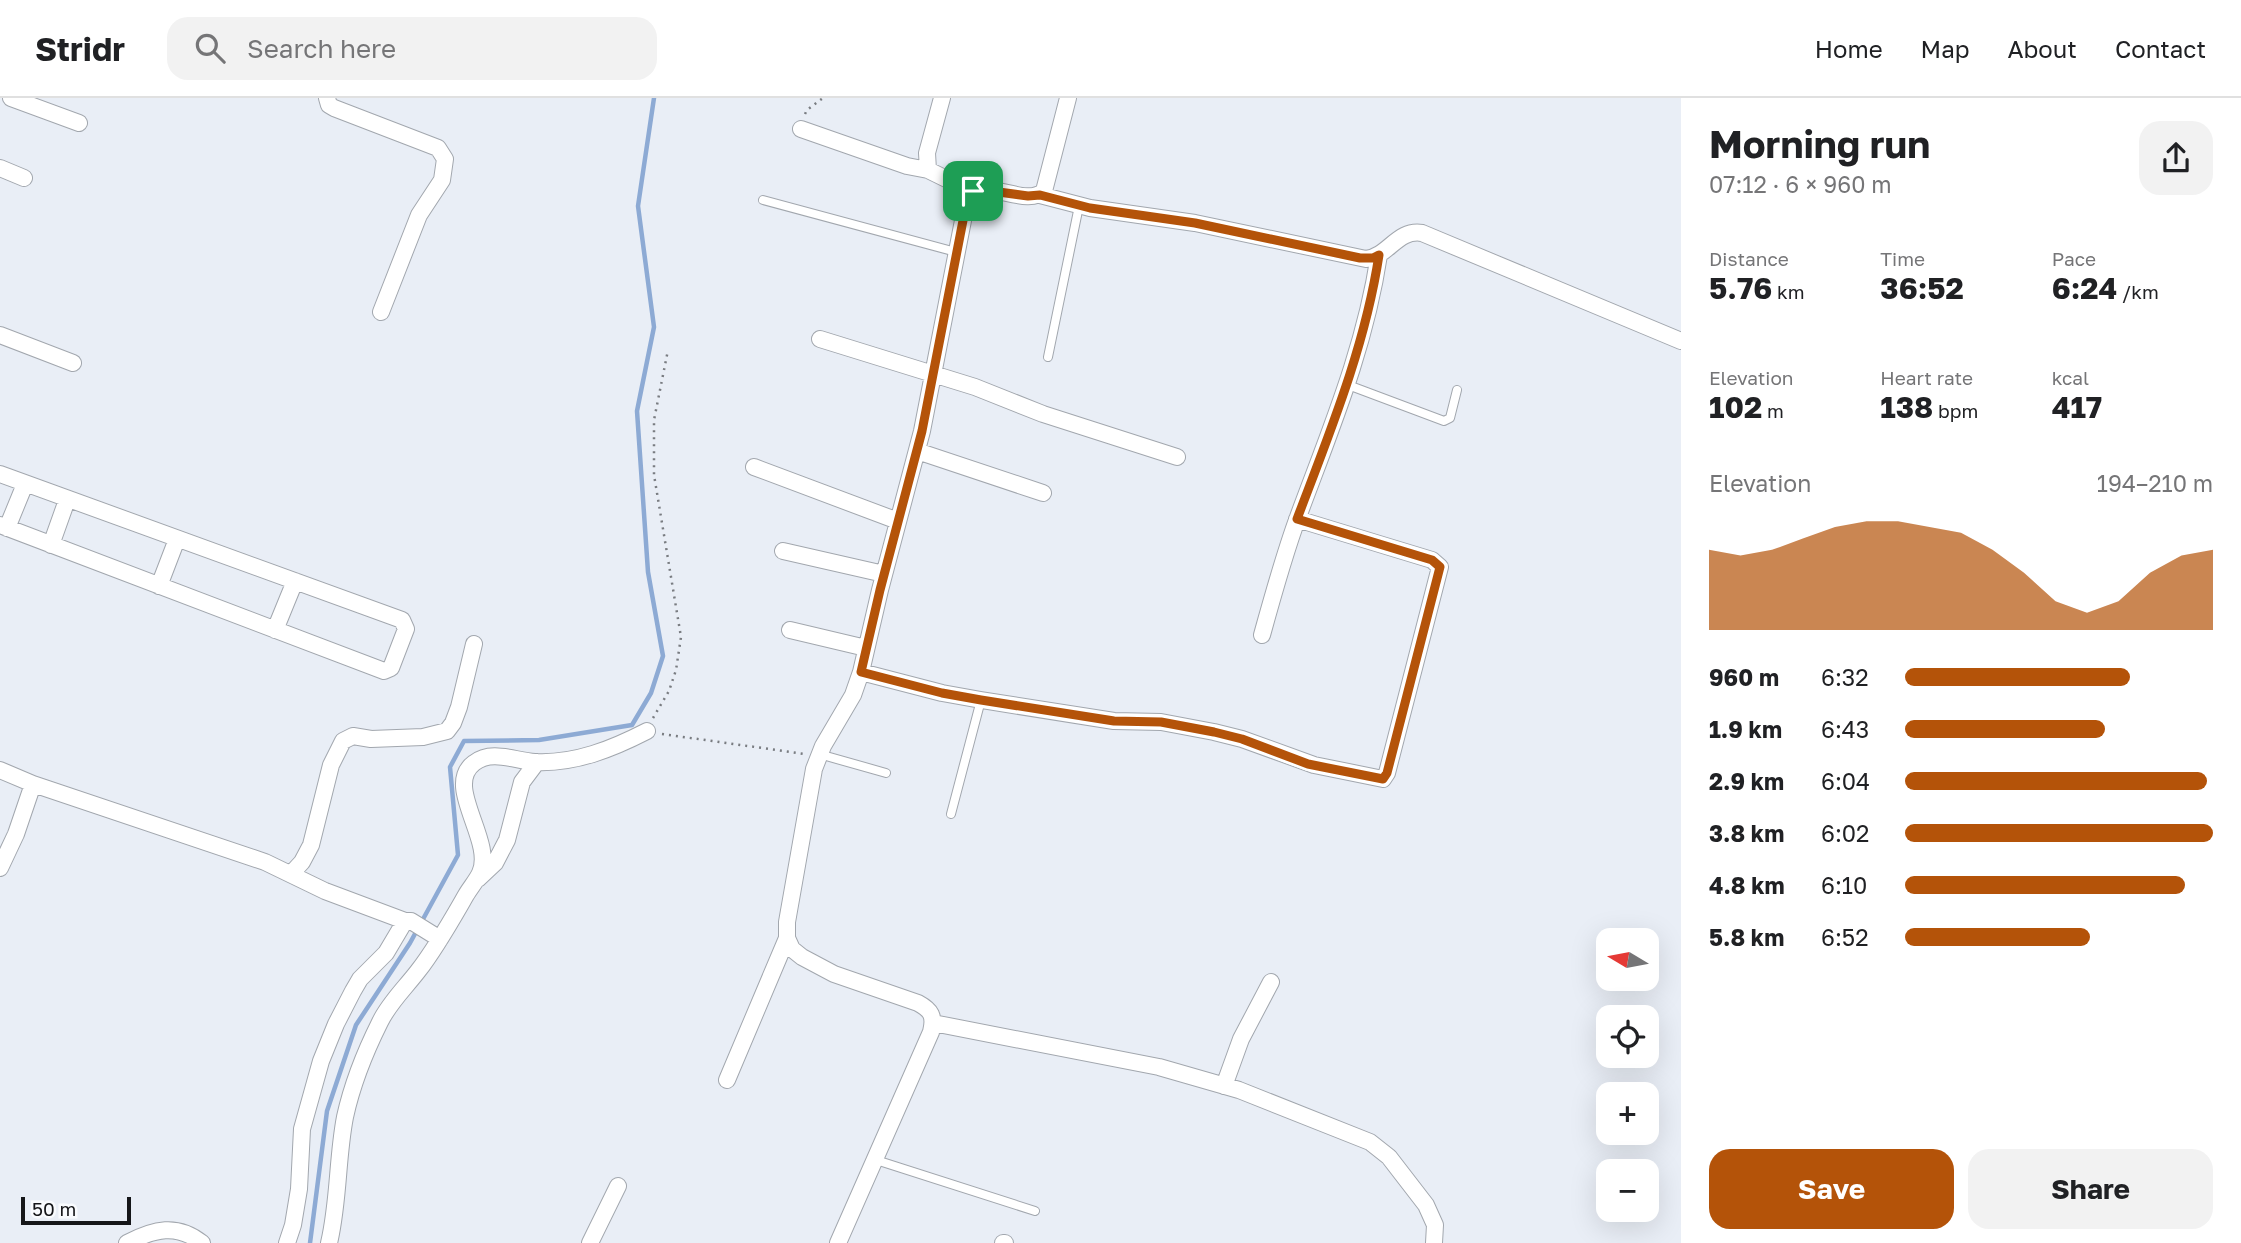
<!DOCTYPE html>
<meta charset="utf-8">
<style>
:root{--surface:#fff;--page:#f2f2f2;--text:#202124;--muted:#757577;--line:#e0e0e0;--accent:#b45309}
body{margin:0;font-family:"Golos Text",sans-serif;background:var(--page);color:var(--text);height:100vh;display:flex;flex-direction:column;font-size:26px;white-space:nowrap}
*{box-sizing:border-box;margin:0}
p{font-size:23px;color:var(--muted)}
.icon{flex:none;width:38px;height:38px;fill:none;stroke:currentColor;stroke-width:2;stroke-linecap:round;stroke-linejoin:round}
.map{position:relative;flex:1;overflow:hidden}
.drawer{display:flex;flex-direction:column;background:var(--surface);width:560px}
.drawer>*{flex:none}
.needle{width:46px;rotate:280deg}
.controls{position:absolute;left:1596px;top:830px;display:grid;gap:14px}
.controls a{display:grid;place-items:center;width:63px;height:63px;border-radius:14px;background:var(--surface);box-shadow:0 7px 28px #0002;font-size:35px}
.scale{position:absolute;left:21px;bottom:18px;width:110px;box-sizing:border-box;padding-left:7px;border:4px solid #151619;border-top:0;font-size:19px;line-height:24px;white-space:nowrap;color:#151619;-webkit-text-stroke:5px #f9fbfe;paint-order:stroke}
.pin{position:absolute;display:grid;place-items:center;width:60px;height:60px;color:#fff;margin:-30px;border-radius:14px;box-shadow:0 4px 10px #0006}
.round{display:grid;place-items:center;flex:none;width:74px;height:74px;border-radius:21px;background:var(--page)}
.headline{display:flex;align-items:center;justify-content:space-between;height:119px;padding:0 28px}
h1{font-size:38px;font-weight:700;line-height:52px}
.stats{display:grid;grid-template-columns:repeat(3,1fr);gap:10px;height:119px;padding:7px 28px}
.stats div{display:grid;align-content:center}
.stats b{font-size:30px;font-weight:700}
.stats small{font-size:19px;font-weight:400}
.stats p{font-size:19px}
.chart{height:196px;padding:14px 28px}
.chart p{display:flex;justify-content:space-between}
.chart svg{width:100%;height:126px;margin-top:7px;fill:var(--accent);opacity:.7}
.primary-button{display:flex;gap:14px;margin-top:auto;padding:14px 28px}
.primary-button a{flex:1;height:80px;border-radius:21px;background:var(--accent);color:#fff;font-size:28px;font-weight:700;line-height:80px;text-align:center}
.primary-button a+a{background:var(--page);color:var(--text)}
ul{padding:0 28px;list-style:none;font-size:23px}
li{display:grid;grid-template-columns:112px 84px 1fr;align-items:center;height:52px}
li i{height:18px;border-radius:9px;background:var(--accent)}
header{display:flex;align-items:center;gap:42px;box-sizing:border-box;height:98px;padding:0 35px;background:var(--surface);border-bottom:2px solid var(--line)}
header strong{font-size:33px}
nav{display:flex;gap:38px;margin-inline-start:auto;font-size:24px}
.search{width:490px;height:63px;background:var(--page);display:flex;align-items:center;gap:18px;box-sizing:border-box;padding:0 24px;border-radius:21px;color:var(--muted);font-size:26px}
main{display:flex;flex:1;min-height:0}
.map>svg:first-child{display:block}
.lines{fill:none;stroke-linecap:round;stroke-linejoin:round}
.stream{stroke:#8daad4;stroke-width:4.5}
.service-casing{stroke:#a2a7ae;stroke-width:10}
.minor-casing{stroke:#a2a7ae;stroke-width:18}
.path{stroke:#797c81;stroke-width:2.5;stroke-dasharray:2 5;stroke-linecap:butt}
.service{stroke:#fff;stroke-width:8}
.minor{stroke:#fff;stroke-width:16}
.route-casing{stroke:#fff;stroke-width:14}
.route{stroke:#b45309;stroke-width:9}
</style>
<header>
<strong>Stridr</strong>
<div class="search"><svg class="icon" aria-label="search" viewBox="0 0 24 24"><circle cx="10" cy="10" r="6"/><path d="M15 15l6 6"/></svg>Search here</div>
<nav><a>Home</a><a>Map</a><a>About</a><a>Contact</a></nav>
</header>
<main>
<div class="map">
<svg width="1681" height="1145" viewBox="0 0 1681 1145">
<rect width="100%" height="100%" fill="#e9eef6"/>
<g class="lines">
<path class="stream" d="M310,1145l17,-132 29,-86 54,-82 48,-88 -8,-88 14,-26 75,-1 93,-15 19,-32 12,-37 -15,-84 -11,-161 17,-84 -16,-121 16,-108"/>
<g class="service-casing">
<path id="service" d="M763,102l193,52
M1048,259l31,-151
M1348,287l96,36 6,-3 7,-28
M819,656l67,19
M951,716l30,-114
M876,1062l159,51"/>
</g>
<g class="minor-casing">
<path id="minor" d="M11,0l68,25
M327,0l2,7 5,3 104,40 7,11 -3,21 -23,35 -38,97
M942,0l-15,55 1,17 45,22
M801,31l106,37 21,4
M0,70l24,10
M1040,97l50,13 105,15 171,36c23,-3 31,-30 56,-26l259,108
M0,237l73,28
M820,241l155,48 68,27 134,43
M917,353l126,42
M754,369l144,54
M0,376l402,146 4,9 -15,39 -7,3 -384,-146
M7,430l18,-44
M51,447l16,-45
M783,453l101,23
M159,488l18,-47
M275,532l20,-49
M790,532l76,18
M1262,537c11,-40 22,-80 36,-118 33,-89 67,-169 81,-262
M861,574l81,21 39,7 133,21 47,1 53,10 28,7 72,26 69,14 4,-6 53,-206 -8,-7 -135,-41
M0,672l33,14 232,78 60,29 80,30
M0,770l16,-34 17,-50
M291,776l11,-12 9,-17 20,-80 12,-24 10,-5 18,3 52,-2 24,-6 6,-8 6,-16 15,-63
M478,781l17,-16 12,-23 15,-58 15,-20
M933,925l226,44 80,23 131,52 19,15 37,48 9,20 -1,18
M727,982l60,-142
M1224,988l17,-47 30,-57
M127,1145c27,-14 50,-20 75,0
M287,1145l6,-18 6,-36 3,-60 19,-68 15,-37 17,-33 7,-12 26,-26 19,-32h6l29,18
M329,1145c10,-42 8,-85 16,-126 7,-32 20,-65 35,-95 9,-19 25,-34 38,-51 18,-23 33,-50 48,-76 4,-7 11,-15 14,-22 15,-32 -37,-87 -6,-110 18,-14 41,-2 61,-1 40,2 77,-13 112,-31
M590,1145l28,-57
M838,1145l93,-211c4,-16 0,-22 -13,-29l-84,-29 -32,-17 -10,-8 -5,-11v-16l27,-153 9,-23 30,-51 8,-23 19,-82 42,-159 45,-231c13,-27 58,9 77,-9l24,-93
M1003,1145h2"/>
</g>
<path class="path" d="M805,16l2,-4 16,-12
M653,620l16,-27 7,-21 5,-33 -27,-162v-55l14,-70
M662,636l143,20"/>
<use href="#service" class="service"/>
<use href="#minor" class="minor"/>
</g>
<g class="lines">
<g class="route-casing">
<path id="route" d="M984,92l44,6 12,-1 50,13 105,15 165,35h13l6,-3c-14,92 -49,177 -82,264l135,41 8,7 -53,206 -4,6 -75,-15 -66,-25 -28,-7 -53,-10 -47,-1 -133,-21 -39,-7 -81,-21 19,-82 42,-159 45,-231 6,-9z"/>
</g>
<use href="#route" class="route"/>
</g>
</svg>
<div class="controls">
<a><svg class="needle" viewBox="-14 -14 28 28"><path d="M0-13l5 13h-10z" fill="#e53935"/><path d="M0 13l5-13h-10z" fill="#757577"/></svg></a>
<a><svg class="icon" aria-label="locate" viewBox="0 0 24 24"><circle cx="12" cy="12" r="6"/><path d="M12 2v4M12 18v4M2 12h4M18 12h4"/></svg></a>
<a>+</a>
<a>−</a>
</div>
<div class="scale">50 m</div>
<div class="pin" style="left:973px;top:93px;background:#1e9e55"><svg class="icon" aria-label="arrive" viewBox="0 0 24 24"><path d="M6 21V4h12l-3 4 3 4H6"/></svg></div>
</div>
<section class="drawer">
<div class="headline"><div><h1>Morning run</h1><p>07:12 · 6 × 960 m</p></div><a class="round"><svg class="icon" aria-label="share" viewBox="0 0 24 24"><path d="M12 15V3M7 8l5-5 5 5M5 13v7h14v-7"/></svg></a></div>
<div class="stats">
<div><p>Distance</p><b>5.76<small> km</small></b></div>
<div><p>Time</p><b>36:52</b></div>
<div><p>Pace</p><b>6:24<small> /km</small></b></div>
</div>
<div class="stats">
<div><p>Elevation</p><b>102<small> m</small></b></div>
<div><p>Heart rate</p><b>138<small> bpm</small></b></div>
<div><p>kcal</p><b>417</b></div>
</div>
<div class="chart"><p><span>Elevation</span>194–210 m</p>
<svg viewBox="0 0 160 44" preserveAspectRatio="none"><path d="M0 44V16L10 18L20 16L30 12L40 8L50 6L60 6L70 8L80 10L90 16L100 24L110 34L120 38L130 34L140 24L150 18L160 16V44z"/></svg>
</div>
<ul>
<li><b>960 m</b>6:32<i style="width:73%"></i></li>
<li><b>1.9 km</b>6:43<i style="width:65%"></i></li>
<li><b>2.9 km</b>6:04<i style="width:98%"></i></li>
<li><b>3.8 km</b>6:02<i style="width:100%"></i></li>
<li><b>4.8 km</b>6:10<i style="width:91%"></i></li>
<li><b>5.8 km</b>6:52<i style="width:60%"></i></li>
</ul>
<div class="primary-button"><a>Save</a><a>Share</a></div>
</section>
</main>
